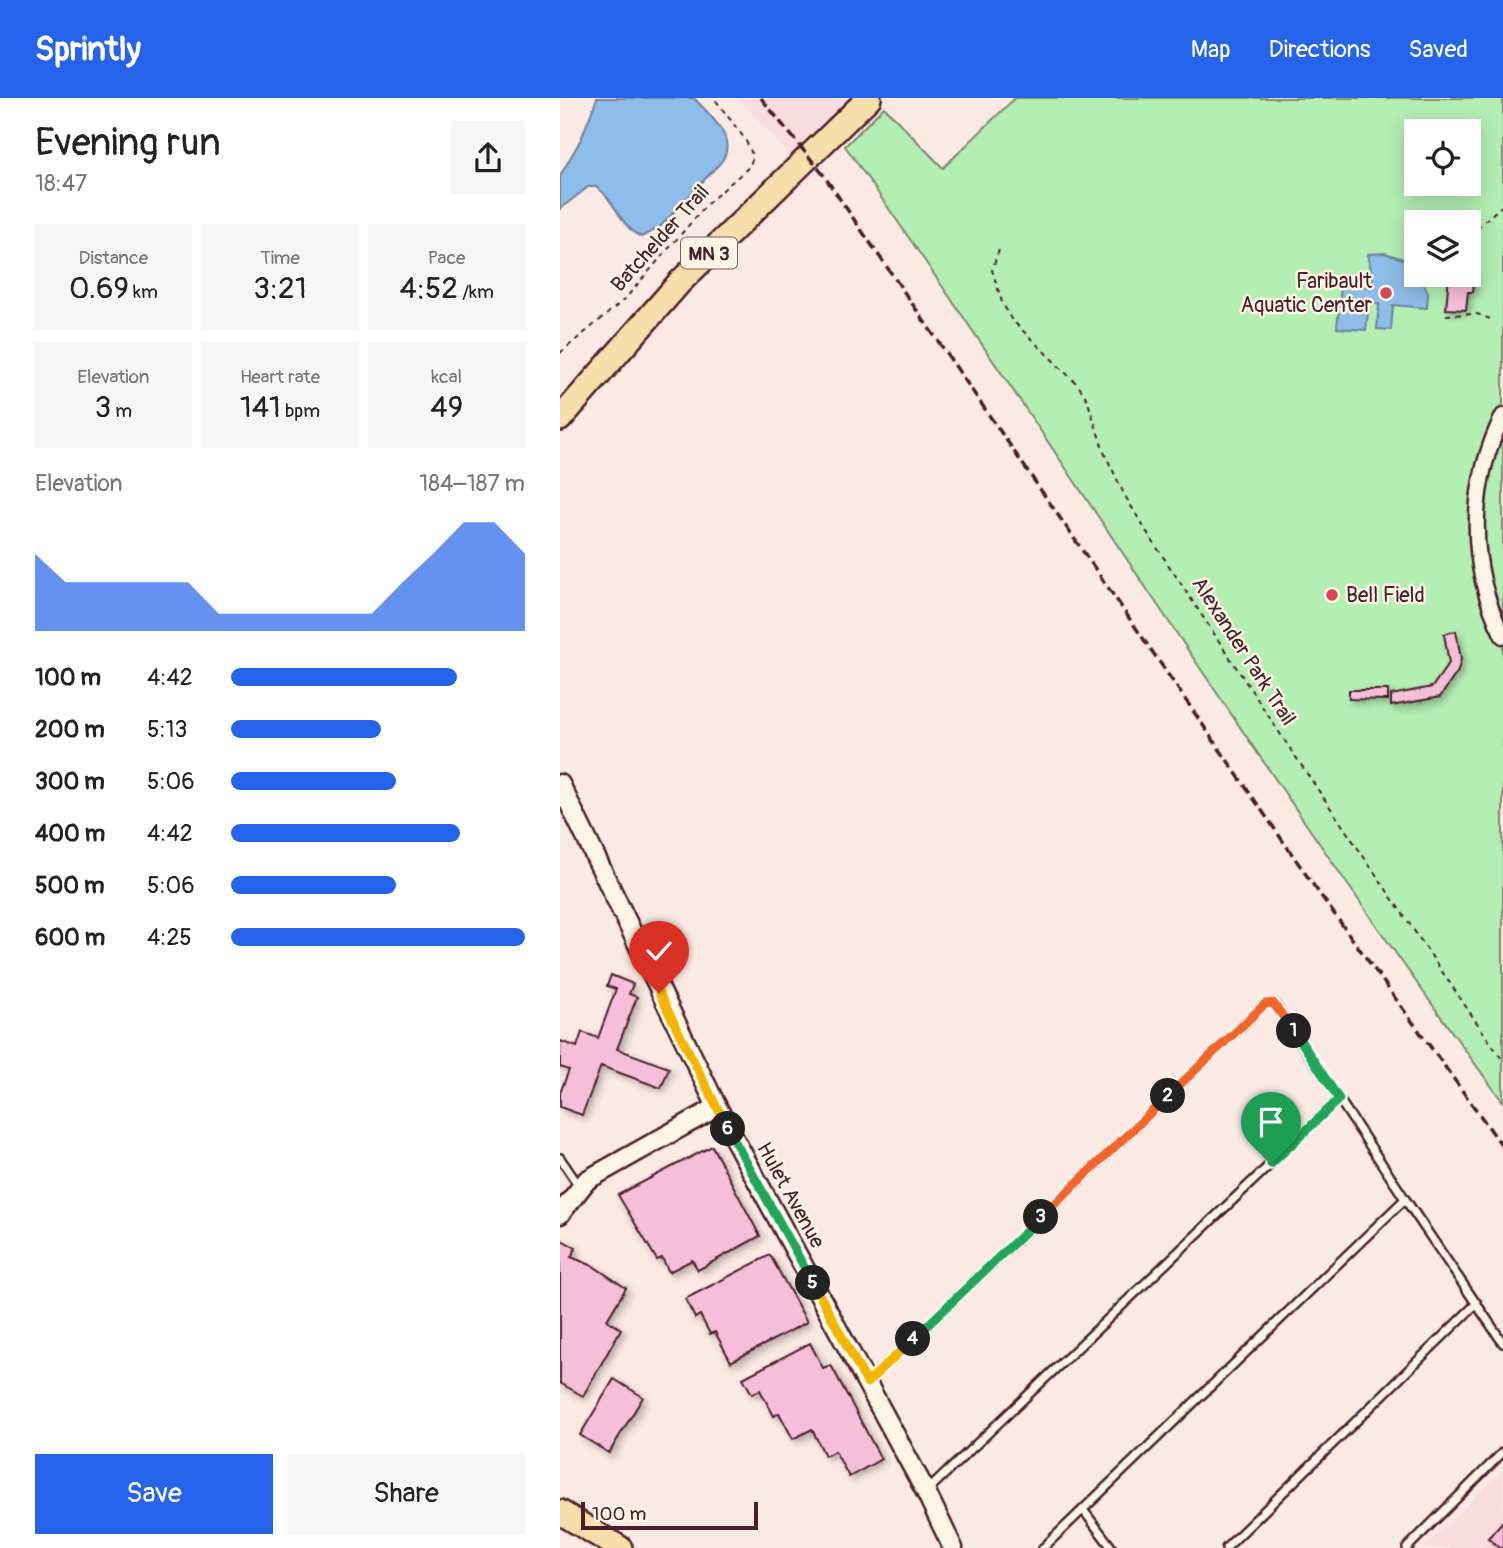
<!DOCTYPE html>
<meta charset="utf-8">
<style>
:root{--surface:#fff;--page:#f6f6f6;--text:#222;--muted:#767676;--accent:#2563eb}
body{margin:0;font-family:Pangolin,sans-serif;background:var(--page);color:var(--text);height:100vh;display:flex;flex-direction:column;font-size:26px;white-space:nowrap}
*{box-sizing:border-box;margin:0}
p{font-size:23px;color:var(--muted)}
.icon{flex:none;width:38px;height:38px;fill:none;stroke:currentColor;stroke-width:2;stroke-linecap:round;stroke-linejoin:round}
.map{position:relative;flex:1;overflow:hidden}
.details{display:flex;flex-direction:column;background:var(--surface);width:560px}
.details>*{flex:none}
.tools{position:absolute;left:844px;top:21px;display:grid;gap:14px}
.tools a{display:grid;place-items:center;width:77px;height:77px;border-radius:0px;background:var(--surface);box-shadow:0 4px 18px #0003;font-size:35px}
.scale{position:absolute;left:21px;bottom:18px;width:177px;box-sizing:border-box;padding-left:7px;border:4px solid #4a1f2b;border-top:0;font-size:19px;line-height:24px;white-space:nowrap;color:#4a1f2b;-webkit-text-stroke:5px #fcf5e5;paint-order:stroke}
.pin{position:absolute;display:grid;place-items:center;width:60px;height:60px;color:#fff;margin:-72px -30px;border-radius:50% 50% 50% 0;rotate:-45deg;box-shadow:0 0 7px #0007}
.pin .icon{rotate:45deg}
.km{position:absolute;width:35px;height:35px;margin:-18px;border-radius:50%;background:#222;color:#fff;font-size:19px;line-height:35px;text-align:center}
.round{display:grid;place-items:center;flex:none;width:74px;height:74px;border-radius:0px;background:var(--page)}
.summary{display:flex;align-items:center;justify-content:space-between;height:119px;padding:0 35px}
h1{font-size:38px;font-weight:600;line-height:52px}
.stats{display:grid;grid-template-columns:repeat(3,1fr);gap:10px;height:119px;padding:7px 35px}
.stats div{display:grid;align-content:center;border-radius:0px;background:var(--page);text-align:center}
.stats b{font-size:30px;font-weight:600}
.stats small{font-size:19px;font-weight:400}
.stats p{font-size:19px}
.chart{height:196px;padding:14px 35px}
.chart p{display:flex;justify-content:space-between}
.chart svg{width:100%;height:126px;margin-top:7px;fill:var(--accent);opacity:.7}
.cta{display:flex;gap:14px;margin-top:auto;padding:14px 35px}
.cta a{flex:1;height:80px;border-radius:0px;background:var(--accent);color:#fff;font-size:28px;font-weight:600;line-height:80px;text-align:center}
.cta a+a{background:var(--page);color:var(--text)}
ul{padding:0 35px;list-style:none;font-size:23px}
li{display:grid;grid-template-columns:112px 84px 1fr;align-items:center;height:52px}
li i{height:18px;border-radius:9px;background:var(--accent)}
header{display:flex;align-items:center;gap:42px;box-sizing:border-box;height:98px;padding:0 35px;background:var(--accent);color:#fff}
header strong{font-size:33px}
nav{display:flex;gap:38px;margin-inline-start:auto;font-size:24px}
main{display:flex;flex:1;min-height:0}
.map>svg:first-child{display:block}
.built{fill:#f9dde0}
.green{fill:#b3eeb3;stroke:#7e866f;stroke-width:2;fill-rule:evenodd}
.water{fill:#8dbde8;stroke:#727e9c;stroke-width:2}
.building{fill:#f5bfd9;stroke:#4a1f2b;stroke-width:2;filter:url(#shadow)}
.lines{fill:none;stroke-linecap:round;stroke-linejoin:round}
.service-casing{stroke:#4a1f2b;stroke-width:12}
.minor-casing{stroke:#4a1f2b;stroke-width:19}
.tertiary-casing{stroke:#4a1f2b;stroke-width:23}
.trunk-casing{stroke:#4a1f2b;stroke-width:28}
.path{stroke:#4a1f2b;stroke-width:2;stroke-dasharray:5 5;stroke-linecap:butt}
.service{stroke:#fcf5e5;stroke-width:7}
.minor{stroke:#fcf5e5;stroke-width:14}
.tertiary{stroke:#fcf5e5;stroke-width:18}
.trunk{stroke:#f8deab;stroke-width:23}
.rail{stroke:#4a1f2b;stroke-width:3.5;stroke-dasharray:10 5;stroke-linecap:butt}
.split-1-casing{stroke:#fff;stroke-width:14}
.split-2-casing{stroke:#fff;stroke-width:14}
.split-3-casing{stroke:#fff;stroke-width:14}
.split-4-casing{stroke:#fff;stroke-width:14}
.split-5-casing{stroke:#fff;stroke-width:14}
.split-6-casing{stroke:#fff;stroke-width:14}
.split-7-casing{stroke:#fff;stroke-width:14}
.split-1{stroke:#22a559;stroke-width:9}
.split-2{stroke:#f0652b;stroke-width:9}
.split-3{stroke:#f0652b;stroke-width:9}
.split-4{stroke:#22a559;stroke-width:9}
.split-5{stroke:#f5b400;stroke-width:9}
.split-6{stroke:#22a559;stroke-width:9}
.split-7{stroke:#f5b400;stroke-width:9}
.poi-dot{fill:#d1495b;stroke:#fcf5e5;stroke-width:2.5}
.labels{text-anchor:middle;stroke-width:5;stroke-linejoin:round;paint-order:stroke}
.shield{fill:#fcf5e5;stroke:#7f5f63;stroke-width:2}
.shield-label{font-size:19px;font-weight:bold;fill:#4a1f2b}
.street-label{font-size:21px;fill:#4a1f2b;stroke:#fcf5e5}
.poi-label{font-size:21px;fill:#4a1f2b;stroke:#fcf5e5;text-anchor:end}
</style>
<header>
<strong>Sprintly</strong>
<nav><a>Map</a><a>Directions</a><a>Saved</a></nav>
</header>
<main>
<section class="details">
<div class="summary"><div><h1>Evening run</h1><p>18:47</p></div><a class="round"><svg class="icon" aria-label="share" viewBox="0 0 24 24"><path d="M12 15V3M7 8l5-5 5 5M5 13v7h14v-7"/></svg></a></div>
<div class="stats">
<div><p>Distance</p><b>0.69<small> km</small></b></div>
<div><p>Time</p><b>3:21</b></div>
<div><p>Pace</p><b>4:52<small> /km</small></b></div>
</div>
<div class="stats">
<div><p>Elevation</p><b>3<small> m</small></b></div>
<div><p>Heart rate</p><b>141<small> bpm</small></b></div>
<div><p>kcal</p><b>49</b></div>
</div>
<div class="chart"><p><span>Elevation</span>184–187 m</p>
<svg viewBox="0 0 160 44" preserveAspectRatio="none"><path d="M0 44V17L10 27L20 27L30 27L40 27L50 27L60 38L70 38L80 38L90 38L100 38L110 38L120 27L130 17L140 6L150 6L160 17V44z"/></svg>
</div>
<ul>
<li><b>100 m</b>4:42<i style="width:77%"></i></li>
<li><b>200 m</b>5:13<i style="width:51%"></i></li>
<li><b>300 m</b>5:06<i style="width:56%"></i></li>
<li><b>400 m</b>4:42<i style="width:78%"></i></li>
<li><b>500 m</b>5:06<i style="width:56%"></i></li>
<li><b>600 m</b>4:25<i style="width:100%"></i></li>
</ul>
<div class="cta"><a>Save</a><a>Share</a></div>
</section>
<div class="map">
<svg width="943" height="1450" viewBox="0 0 943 1450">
<defs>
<filter id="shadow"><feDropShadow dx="3.5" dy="3.5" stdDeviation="3.5" flood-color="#0004"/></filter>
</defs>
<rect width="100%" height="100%" fill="#fbeae3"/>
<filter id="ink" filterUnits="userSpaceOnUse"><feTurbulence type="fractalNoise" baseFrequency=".0143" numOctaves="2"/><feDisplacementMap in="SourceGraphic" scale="14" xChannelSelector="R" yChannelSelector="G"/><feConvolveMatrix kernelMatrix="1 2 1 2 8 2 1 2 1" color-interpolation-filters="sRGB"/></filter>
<g filter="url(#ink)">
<path class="built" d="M178,0h116l-62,60z
M943,1372v78h-80z"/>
<path class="green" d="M455,0h488v1004c-230,-312 -435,-640 -658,-956l39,-39 59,61zM856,33h52v53h-52zM856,124h52v53h-52z"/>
<path class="water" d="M37,0h97c15,17 45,40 27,64l-62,66 -18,9c-22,-12 -25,-36 -44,-50h-9l-28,22v-33l21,-37z
M825,155l18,6 13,10v6h4l8,18 -1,15 -34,-3 -2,25 -14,-1 2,-25 -10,-1 -3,27 -29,-2 4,-43 33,2 -6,-33z"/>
<path class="building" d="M889,177h25l-1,17h-5l-2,18 -20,-1z
M896,533l5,28 -3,12 -18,26 -49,9v-11l41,-8 17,-24 -5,-29z
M789,592h39v10l-39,-1z
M51,877l22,9 -4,10 8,3 -20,52 52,19 -8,20 -60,-22 -19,49 -22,-8v-14l9,-23 -9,-3v-26l17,6 5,-15 16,6 18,-49 -9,-3z
M152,1048l48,90 -62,34 -6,-10 -23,12 -7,-14 -5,2 -39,-65z
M0,1141l16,9 -5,9 22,9 33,22 -19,32 14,9 -38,67 -23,-13z
M210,1157l37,67 -76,40 -16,-30 -5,2 -10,-19 -5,3 -10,-19z
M250,1245l13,25 8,-3 50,94 -32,18 -14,-26 -10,5 -13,-27 -19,10 -14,-26 -5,3 -14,-26 -8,4 -9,-16z
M54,1281l29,18 -34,56 -29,-18z
M943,1423v27h-4l-11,-10z"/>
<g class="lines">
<g class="service-casing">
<path id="service" d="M779,1001l66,100
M0,1060l19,28
M307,1285l398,-379 9,-1 65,96 -413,393
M524,1413l28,37
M483,1450l362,-349 98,144
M666,1450l251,-245
M847,1450l96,-96"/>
</g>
<g class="minor-casing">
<path id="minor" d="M943,318c-35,70 -35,150 0,220"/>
</g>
<g class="tertiary-casing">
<path id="tertiary" d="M0,686l157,323 209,385 27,56
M0,1116l27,-34 130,-73"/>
</g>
<g class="trunk-casing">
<path id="trunk" d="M0,321l120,-137 189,-184
M0,1414l60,36"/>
</g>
<path class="path" d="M917,130l23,-21 3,1
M439,152l-7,20 10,32 9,17 67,66 9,14 17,53 21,44 23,38 145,219 210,308
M886,217l31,-1 16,6
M0,255l64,-53 84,-97 42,-37 3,-10 -8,-17 -31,-41"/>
<use href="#service" class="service"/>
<use href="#minor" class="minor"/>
<use href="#tertiary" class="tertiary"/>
<use href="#trunk" class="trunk"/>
<path class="rail" d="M201,0l61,75 492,713 189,261"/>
</g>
</g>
<g class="lines" filter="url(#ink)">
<g class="split-1-casing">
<path id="split-1" d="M711,1066l68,-65 -45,-68"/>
</g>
<g class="split-2-casing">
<path id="split-2" d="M608,998l97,-92 8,-1 21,28"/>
</g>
<g class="split-3-casing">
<path id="split-3" d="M481,1119l127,-121"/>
</g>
<g class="split-4-casing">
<path id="split-4" d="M353,1241l128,-122"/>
</g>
<g class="split-5-casing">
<path id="split-5" d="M253,1185l54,100 46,-44"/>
</g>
<g class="split-6-casing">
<path id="split-6" d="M168,1031l85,154"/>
</g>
<g class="split-7-casing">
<path id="split-7" d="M99,895l69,136"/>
</g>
<use href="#split-1" class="split-1"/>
<use href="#split-2" class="split-2"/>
<use href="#split-3" class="split-3"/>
<use href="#split-4" class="split-4"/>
<use href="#split-5" class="split-5"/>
<use href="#split-6" class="split-6"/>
<use href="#split-7" class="split-7"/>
</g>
<g class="poi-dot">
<circle cx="826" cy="195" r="7"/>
<circle cx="772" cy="497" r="7"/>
</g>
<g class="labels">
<rect class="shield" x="121" y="139.5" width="56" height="31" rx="5"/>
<g class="shield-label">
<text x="149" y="162">MN 3</text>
</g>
<g class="street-label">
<text transform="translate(100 140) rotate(-48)" y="7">Batchelder Trail</text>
<text transform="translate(684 553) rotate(57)" y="7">Alexander Park Trail</text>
<text transform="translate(231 1097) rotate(61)" y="7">Hulet Avenue</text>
</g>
<g class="poi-label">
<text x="812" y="190">Faribault<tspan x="812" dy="24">Aquatic Center</tspan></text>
<text x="786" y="504" text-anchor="start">Bell Field</text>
</g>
</g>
</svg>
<div class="tools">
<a><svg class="icon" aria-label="locate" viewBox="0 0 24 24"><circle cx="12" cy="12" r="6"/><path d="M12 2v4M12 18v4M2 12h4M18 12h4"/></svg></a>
<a><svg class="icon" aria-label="layers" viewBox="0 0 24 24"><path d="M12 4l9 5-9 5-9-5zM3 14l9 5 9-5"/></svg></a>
</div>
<div class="scale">100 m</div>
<div class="pin" style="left:711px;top:1066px;background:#1e9e55"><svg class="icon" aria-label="arrive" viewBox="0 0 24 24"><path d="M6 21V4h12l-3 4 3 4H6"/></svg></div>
<div class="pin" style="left:99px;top:895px;background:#d93025"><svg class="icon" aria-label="check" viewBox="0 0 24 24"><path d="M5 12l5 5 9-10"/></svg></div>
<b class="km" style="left:734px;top:933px">1</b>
<b class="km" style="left:608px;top:998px">2</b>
<b class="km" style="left:481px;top:1119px">3</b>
<b class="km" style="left:353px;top:1241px">4</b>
<b class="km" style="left:253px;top:1185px">5</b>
<b class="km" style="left:168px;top:1031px">6</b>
</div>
</main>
